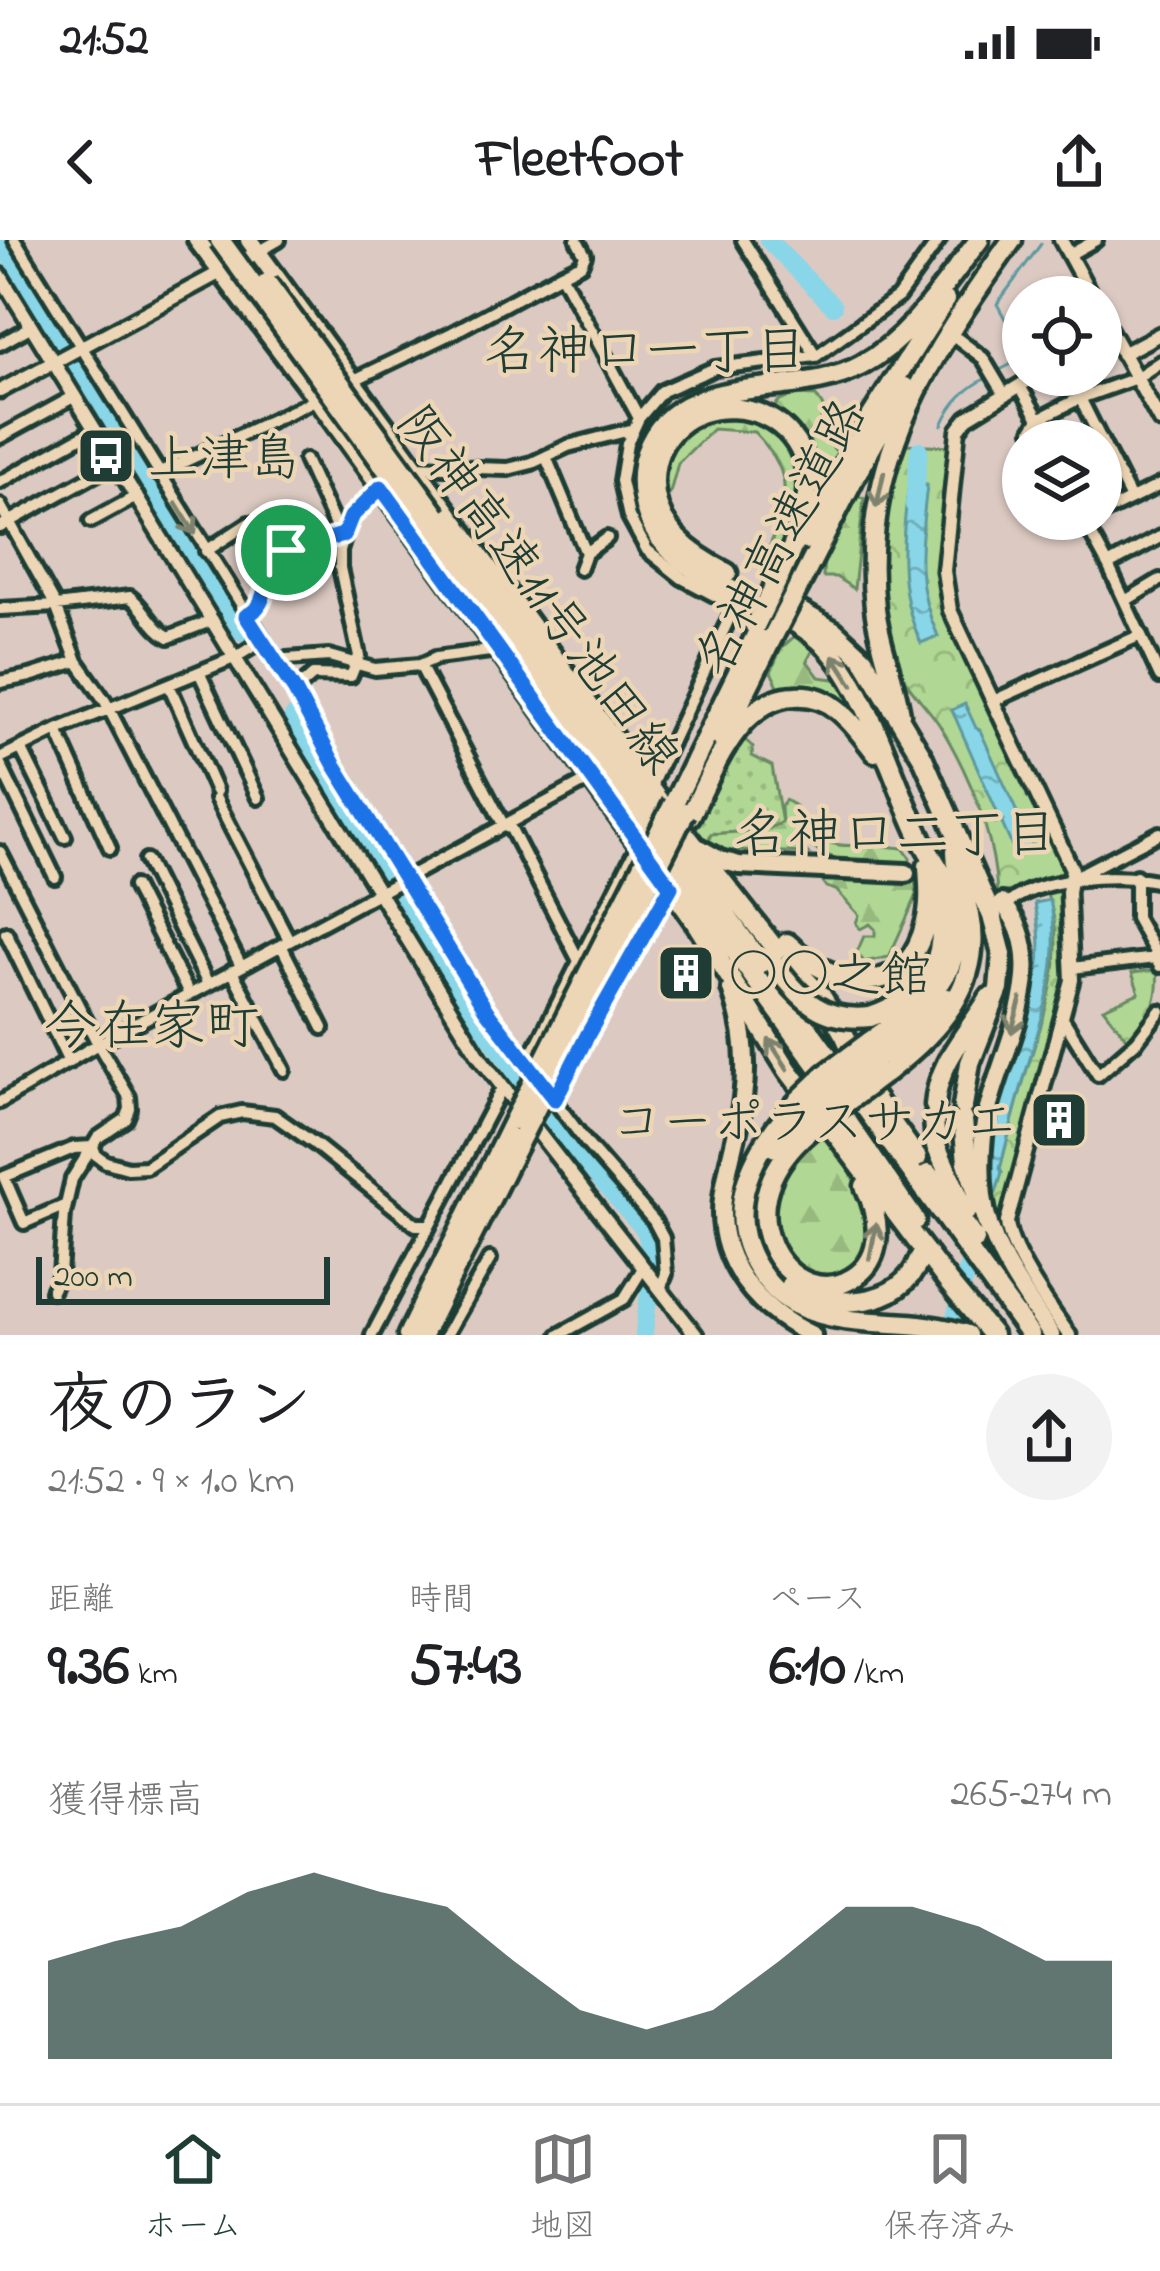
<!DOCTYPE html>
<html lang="ja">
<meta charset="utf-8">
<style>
:root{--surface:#fff;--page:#f2f2f2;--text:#202124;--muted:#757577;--line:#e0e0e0;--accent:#1f3d34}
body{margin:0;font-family:"Indie Flower","Klee One",sans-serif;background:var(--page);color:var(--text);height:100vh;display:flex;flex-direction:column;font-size:45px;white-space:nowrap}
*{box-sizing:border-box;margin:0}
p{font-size:39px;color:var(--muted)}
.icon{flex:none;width:66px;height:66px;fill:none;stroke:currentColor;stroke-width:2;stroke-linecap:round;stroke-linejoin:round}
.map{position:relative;height:1095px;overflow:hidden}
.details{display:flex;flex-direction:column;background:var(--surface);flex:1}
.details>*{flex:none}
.controls{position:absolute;left:1002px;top:36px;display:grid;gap:24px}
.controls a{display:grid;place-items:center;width:120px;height:120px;border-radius:50%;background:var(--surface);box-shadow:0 3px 9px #0004;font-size:60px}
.scale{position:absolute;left:36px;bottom:30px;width:294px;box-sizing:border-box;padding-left:12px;border:6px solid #1f3d34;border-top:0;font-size:33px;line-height:42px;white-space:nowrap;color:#1f3d34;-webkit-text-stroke:9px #edd6b5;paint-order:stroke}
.pin{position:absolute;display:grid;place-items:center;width:102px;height:102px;color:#fff;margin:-51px;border:6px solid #fff;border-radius:50%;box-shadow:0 3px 12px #0007}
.round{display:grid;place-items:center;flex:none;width:126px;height:126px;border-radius:63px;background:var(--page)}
.summary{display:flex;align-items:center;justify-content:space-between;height:204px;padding:0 48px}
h1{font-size:66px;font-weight:700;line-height:90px}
.stats{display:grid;grid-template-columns:repeat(3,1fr);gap:18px;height:204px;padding:12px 48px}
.stats div{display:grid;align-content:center}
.stats b{font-size:60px;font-weight:700}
.stats small{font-size:33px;font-weight:400}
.stats p{font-size:33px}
.chart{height:336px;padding:24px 48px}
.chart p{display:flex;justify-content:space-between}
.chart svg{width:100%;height:216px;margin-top:12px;fill:var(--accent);opacity:.7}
.status{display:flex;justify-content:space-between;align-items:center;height:84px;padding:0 60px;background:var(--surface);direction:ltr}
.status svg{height:33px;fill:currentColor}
header{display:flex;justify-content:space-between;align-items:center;height:156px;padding:0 48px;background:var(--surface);font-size:54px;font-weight:700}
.tab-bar{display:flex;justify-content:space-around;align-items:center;height:168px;border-top:3px solid var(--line);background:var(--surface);font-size:33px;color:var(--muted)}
.tab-bar a{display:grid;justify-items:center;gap:6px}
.tab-bar .selected{color:var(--accent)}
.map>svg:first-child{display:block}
.grass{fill:url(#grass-dots);stroke:#688a64;stroke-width:3}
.forest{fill:url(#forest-firs);stroke:#688a64;stroke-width:3}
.park{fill:url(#park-crowns);stroke:#688a64;stroke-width:3}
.water{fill:url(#water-ripples);stroke:#5e999f;stroke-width:3}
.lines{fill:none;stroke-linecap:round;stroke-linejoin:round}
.stream{stroke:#5e999f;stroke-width:3}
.river{stroke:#88d6e7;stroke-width:18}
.minor-tunnel{stroke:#b6aea6;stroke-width:10;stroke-dasharray:10 5;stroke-linecap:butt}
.minor-casing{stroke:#1f3d34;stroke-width:20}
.tertiary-casing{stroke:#1f3d34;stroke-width:21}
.primary-casing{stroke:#1f3d34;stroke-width:26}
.motorway-casing{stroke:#1f3d34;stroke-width:27}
.minor{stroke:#edd6b5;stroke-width:10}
.tertiary{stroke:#edd6b5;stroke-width:12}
.primary{stroke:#edd6b5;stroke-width:16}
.motorway{stroke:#edd6b5;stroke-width:18}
.motorway-bridge-casing{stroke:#1f3d34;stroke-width:27;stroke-linecap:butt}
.motorway-bridge{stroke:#edd6b5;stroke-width:18}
.oneway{stroke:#7c826e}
.route-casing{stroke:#fff;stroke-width:24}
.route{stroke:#1a73e8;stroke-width:15}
.labels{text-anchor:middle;stroke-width:9;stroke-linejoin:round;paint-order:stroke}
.poi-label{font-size:51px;fill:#1f3d34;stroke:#edd6b5;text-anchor:start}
.street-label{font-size:51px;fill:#1f3d34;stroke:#edd6b5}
.neighbourhood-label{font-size:54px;fill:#1f3d34;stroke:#edd6b5}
</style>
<div class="status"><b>21:52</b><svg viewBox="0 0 49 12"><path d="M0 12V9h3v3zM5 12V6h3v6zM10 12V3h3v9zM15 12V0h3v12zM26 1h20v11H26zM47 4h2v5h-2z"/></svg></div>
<header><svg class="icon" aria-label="back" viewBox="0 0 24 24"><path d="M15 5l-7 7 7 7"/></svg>Fleetfoot<svg class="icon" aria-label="share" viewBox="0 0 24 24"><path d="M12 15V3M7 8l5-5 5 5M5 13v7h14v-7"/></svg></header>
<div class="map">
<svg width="1160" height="1095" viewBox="0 0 1160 1095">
<defs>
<pattern id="grass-dots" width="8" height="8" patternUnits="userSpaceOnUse" patternTransform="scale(3)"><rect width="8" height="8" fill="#b0d793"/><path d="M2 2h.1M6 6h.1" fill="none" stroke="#97b97f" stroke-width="1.8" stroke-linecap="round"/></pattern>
<pattern id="forest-firs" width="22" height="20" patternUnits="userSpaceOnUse" patternTransform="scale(3)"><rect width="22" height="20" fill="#b0d793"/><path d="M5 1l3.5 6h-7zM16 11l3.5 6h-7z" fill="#97b97f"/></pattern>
<pattern id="park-crowns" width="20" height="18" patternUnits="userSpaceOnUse" patternTransform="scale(3)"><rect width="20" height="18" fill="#b0d793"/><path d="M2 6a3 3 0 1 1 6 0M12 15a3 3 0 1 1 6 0" fill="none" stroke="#97b97f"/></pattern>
<pattern id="water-ripples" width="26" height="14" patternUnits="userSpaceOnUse" patternTransform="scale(3)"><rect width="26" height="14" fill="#88d6e7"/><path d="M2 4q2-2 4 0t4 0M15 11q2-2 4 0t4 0" fill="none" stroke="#6fafbc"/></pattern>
</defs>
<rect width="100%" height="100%" fill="#dccac2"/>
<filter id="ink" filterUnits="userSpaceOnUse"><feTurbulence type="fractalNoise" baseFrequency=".00833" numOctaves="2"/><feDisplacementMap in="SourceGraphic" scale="24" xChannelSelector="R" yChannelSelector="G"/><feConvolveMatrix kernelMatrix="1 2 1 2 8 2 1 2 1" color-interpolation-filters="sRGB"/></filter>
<g filter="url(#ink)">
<path class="grass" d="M743,498l10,9 -1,9 20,10 10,57 -18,7 -53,4 -3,8 -13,-11z"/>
<path class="forest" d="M794,155l22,1 7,11c-5,22 -2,29 14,45l-15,29 -7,-6c-3,-34 -12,-48 -41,-67l4,-6z
M734,178c9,2 20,3 28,7 27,13 42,54 35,83 -4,18 -15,36 -22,53l-9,-6c21,-51 32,-78 -12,-123l-41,-3 -35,34 -8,30 -6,-1c-6,-46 28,-70 70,-74z
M856,256l8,2 -10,91 -18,-12h-13l1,-23z
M797,394l18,12 -8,15 12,16 23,3 11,19 -3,5c-25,-14 -43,-20 -72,-18l-7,-14 10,-24z
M785,560l10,6 2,35 11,12 -74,-3 -5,3 -12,-3 -9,-8 3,-8 53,-4 18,-7 -1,-16z
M802,576l5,2c14,28 29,29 57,27 12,-1 27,2 39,3l7,10v10c-38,-2 -64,-1 -97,-20z
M829,635l86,6 2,14 -28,62 -25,5 -7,-10 7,-16h11v-7l-5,-5 -10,5 -4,-6 3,-8 -23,-25 -10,-3 -6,-9z
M821,890c23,30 77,106 32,139 -10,8 -22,11 -35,9 -14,-3 -20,-10 -29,-21 -40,-45 -4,-94 32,-127z"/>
<path class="park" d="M902,204l48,2 -13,123 8,43 123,258c-17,14 -49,21 -71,23 -3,-57 -26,-115 -55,-164 -12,-21 -33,-38 -43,-59 -19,-44 -21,-117 -14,-164 4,-20 11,-41 17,-62z
M1058,648l6,4 5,87 -68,247 -8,-34h3l6,-19 -2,-4c7,-28 14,-56 22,-83 17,-61 51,-131 24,-194z
M1157,730c3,33 -8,47 -27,72l-27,-34 36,-15 -7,-20z"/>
<path class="water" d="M909,243l18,2c-6,57 -14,97 11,151l-17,7c-24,-52 -20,-103 -12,-160z
M965,464l11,24 4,2 53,118 -7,5 -10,2 -64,-145z
M1050,660c14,66 -10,123 -28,185 -8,28 -15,56 -22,83l2,4 -6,21 -3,-1c-12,-77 35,-148 45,-222 4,-23 1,-45 -3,-67z"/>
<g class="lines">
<path class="stream" d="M1023,112l-26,-48 44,-60
M998,131l25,-13
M942,185c10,-24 25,-37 48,-49"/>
<path class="river" d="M0,0l242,392
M768,0l65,66
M914,265l5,-55
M293,477l192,312 74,103 85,97c15,32 2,72 0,106
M951,1095l22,-90"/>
<path class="minor-tunnel" d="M428,985l62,34"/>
<g class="minor-casing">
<path id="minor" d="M15,0l269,433 51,90 151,247 102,135 66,76 9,17 3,36 -6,15
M577,0l8,15 -4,9 -20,10 78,144
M743,0l73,116
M258,12l21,-12
M1069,15l27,-15
M958,99l25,19 22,37
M0,104l32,-18
M352,141l100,-48 109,-59
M1020,146l19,33 -7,11 6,11
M1080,158l51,101
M1039,179l41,-21 56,-20 24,-16
M0,197l75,-41
M546,217l40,96
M413,226l95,3 24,-6 36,-17 66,-17
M158,234l159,-75
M0,242l95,-53
M0,265l56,101 21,55 -47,15 -30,6
M1101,274l59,-29
M1083,279l25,46 52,112
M91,281l46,-25
M0,287l116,-64
M206,311l43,-28
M1108,325l52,-28
M580,329l6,-16 21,-15
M1125,361l35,-21
M0,369l56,-3 74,-9c16,12 22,31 39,40l44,-17
M246,376c28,-12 14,-50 40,-66 13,-8 24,-5 38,-9 7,-2 13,-5 19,-6l-6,-5 -32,-70
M273,420l56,-4 46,13 45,-4 16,-7 62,-8
M77,421l28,40 136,265
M420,425l84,161 7,3 68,132
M199,432l59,126
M169,445l47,106
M295,451l18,-16 38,1 8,-20 -19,-88v-17l11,-34 30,-30
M993,461l148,-66
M57,490l53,118
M21,508l44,89
M0,518l57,-28 179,-73 26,-16
M0,524l55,113
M650,548l85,-182 -53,-28 -35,-28 -18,-33 -8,-36 6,-37 12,-26 23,-27 53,-23 101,-12 82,-59 41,-57
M216,559l73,141
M0,612l98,192 31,53 1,12 -4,10 -28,19 -26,41 -8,35 -4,60 -8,17
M146,620l62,124
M1077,636l83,-43
M1136,636v42l20,36 -1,4
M134,646l55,108
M1006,666c27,-29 117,-34 154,-24
M6,693l63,129
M281,705l42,83
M1072,728l83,-10 5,8
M232,731l52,99
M1063,779l35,56 39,-34 23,-30
M527,824l112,-221
M555,859l33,-65 83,-147
M0,862l98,-58 494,-266
M66,965l-42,18 -20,-46 70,-29 19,-1 3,8 10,7 22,6 18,-1 74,-50 22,-5 33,4 40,28 101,81h12
M372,1095l130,-247
M446,1095l44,-76
M559,1095l65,-36 19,-31"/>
</g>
<g class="tertiary-casing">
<path id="tertiary" d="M1061,0l31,57
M0,35l481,784 215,276
M1101,74l59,107
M1122,114l38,-20
M1037,135l-70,43 -9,12 -14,141 6,39 122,259 -4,23 4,88 -65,242c2,29 44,88 62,113
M0,151l258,-139"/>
</g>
<g class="primary-casing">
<path id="primary" d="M197,0l120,159 379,525
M249,0l425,580
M699,608l21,12 19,5 167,8
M1002,663c54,57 0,146 -15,210 -6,27 -7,55 -4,83 6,53 40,95 68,139
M731,749c13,35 17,72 12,109 -4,34 -16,66 -20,100 -8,63 35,112 89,137"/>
</g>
<g class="motorway-casing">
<path id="motorway" d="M437,276l593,819
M426,284l405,560
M805,300l62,-117 78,-123
M727,333c-36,-18 -72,-44 -73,-89 -2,-105 162,-100 153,10 -2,28 -15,54 -26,79
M800,344l53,-104 52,-93
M784,362l50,29 29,27 60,100 69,158 10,38 -3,35 -29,74 -7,43
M900,474c-6,-36 -21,-70 -25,-106 -17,-147 56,-254 137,-368
M722,499l51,-103
M674,563l86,-176
M690,576c22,-42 48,-118 105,-120 16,-1 31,4 43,14 15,12 26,28 37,42
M685,594l88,112 49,51 23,39 26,58 46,64
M689,672l99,158 160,212 44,53
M787,703c48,46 119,61 139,-21 5,-18 3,-38 2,-56
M870,777c64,-21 82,-66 65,-128
M869,802c30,-22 71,-44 83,-82 7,-20 6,-42 0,-62 -6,-24 -23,-42 -33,-64 -26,-55 -52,-145 -92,-187 -52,-54 -171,-63 -184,-149 -2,-15 -2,-31 3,-45 31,-88 150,-50 216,-88 49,-27 83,-82 117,-125
M878,816l47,-36 23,-22
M888,831c50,-39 96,-87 82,-156 -4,-21 -14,-42 -14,-64
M829,855l86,125
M799,860c-44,47 -82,112 -38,173 10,15 25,28 42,35 51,22 111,8 164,27
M935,865c3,-44 33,-71 54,-107
M934,878l2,28 30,66
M963,880l4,42 22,67
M816,885c-37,29 -65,72 -45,120 7,17 21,32 38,38 12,4 25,4 36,-1 41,-18 36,-62 20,-96
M776,908l32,-37
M928,934l47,66
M790,1045c41,26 111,24 130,-27
M408,1095l106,-215
M422,1095l101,-201"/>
</g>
<use href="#minor" class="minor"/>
<use href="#tertiary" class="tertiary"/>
<use href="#primary" class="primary"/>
<use href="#motorway" class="motorway"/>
<g class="motorway-bridge-casing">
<path id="motorway-bridge" d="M220,0l206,284
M267,43l170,233
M755,386l26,-53
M773,396l27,-52
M774,724c28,36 47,58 96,53
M799,860l27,-26 43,-32
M808,871l70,-55
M514,880l160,-317
M816,885l72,-54
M523,894l162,-322"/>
</g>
<use href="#motorway-bridge" class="motorway-bridge"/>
</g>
<defs><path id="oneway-shaft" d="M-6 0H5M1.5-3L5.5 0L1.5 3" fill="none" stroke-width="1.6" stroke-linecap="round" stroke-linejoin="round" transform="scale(3)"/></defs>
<g class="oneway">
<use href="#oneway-shaft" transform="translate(880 250) rotate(102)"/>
<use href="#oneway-shaft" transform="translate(186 279) rotate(58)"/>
<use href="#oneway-shaft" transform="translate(843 430) rotate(-123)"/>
<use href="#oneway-shaft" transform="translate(1016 776) rotate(106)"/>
<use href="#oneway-shaft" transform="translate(778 814) rotate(-123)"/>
<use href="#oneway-shaft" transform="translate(873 1001) rotate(-79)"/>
</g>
</g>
<g class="lines" filter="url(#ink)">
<g class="route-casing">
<path id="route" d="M381,247l290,400 -83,147 -33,65 -69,-89 -152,-246 -39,-73 -49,-75c28,-12 13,-50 39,-66 14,-8 25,-4 39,-9 7,-2 13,-5 20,-6l7,-18z"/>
</g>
<use href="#route" class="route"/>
</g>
<defs>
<g id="bus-square" transform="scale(3)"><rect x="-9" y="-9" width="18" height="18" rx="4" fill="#1f3d34" stroke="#edd6b5"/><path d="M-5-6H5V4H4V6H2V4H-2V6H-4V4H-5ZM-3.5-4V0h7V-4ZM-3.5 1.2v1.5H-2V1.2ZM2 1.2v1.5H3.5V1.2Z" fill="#fff"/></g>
<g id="building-square" transform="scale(3)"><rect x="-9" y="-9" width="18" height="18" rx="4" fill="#1f3d34" stroke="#edd6b5"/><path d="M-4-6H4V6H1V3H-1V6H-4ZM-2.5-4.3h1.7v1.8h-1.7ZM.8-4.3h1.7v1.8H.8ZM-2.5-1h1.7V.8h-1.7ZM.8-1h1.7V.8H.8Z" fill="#fff"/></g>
</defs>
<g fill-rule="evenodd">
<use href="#bus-square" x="106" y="216"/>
<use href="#building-square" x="686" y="733"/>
<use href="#building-square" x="1059" y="880"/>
</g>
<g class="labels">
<g class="poi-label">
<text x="148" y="234">上津島</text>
<text x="728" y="751">○○之館</text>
<text x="1017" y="898" text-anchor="end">コーポラスサカエ</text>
</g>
<g class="street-label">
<text transform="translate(779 296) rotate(-62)" y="18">名神高速道路</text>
<text transform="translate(540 348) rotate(54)" y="18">阪神高速11号池田線</text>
</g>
<g class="neighbourhood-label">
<text x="646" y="128">名神口一丁目</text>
<text x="896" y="611">名神口二丁目</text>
<text x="151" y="803">今在家町</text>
</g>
</g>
</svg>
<div class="controls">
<a><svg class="icon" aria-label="locate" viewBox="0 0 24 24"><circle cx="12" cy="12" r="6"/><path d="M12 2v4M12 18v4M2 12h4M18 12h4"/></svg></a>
<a><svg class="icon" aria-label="layers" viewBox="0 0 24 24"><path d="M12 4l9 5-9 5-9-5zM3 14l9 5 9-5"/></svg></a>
</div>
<div class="scale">200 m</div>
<div class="pin" style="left:286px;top:310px;background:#1e9e55"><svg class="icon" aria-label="arrive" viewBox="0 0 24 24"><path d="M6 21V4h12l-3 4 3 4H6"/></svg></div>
</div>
<section class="details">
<div class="summary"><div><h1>夜のラン</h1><p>21:52 · 9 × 1.0 km</p></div><a class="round"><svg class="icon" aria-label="share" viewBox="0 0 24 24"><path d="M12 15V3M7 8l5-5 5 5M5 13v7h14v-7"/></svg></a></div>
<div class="stats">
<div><p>距離</p><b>9.36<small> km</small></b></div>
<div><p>時間</p><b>57:43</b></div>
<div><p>ペース</p><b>6:10<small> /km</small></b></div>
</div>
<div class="chart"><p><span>獲得標高</span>265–274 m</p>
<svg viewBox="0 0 160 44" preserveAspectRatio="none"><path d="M0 44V24L10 20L20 17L30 10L40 6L50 10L60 13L70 24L80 34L90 38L100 34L110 24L120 13L130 13L140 17L150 24L160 24V44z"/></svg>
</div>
</section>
<nav class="tab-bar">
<a class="selected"><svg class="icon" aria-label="home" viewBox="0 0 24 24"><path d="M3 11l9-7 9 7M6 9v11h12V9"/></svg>ホーム</a>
<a><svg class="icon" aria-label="map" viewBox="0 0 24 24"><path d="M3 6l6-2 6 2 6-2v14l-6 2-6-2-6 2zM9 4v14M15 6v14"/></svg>地図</a>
<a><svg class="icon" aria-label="saved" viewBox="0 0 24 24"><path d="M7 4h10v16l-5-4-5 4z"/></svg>保存済み</a>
</nav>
